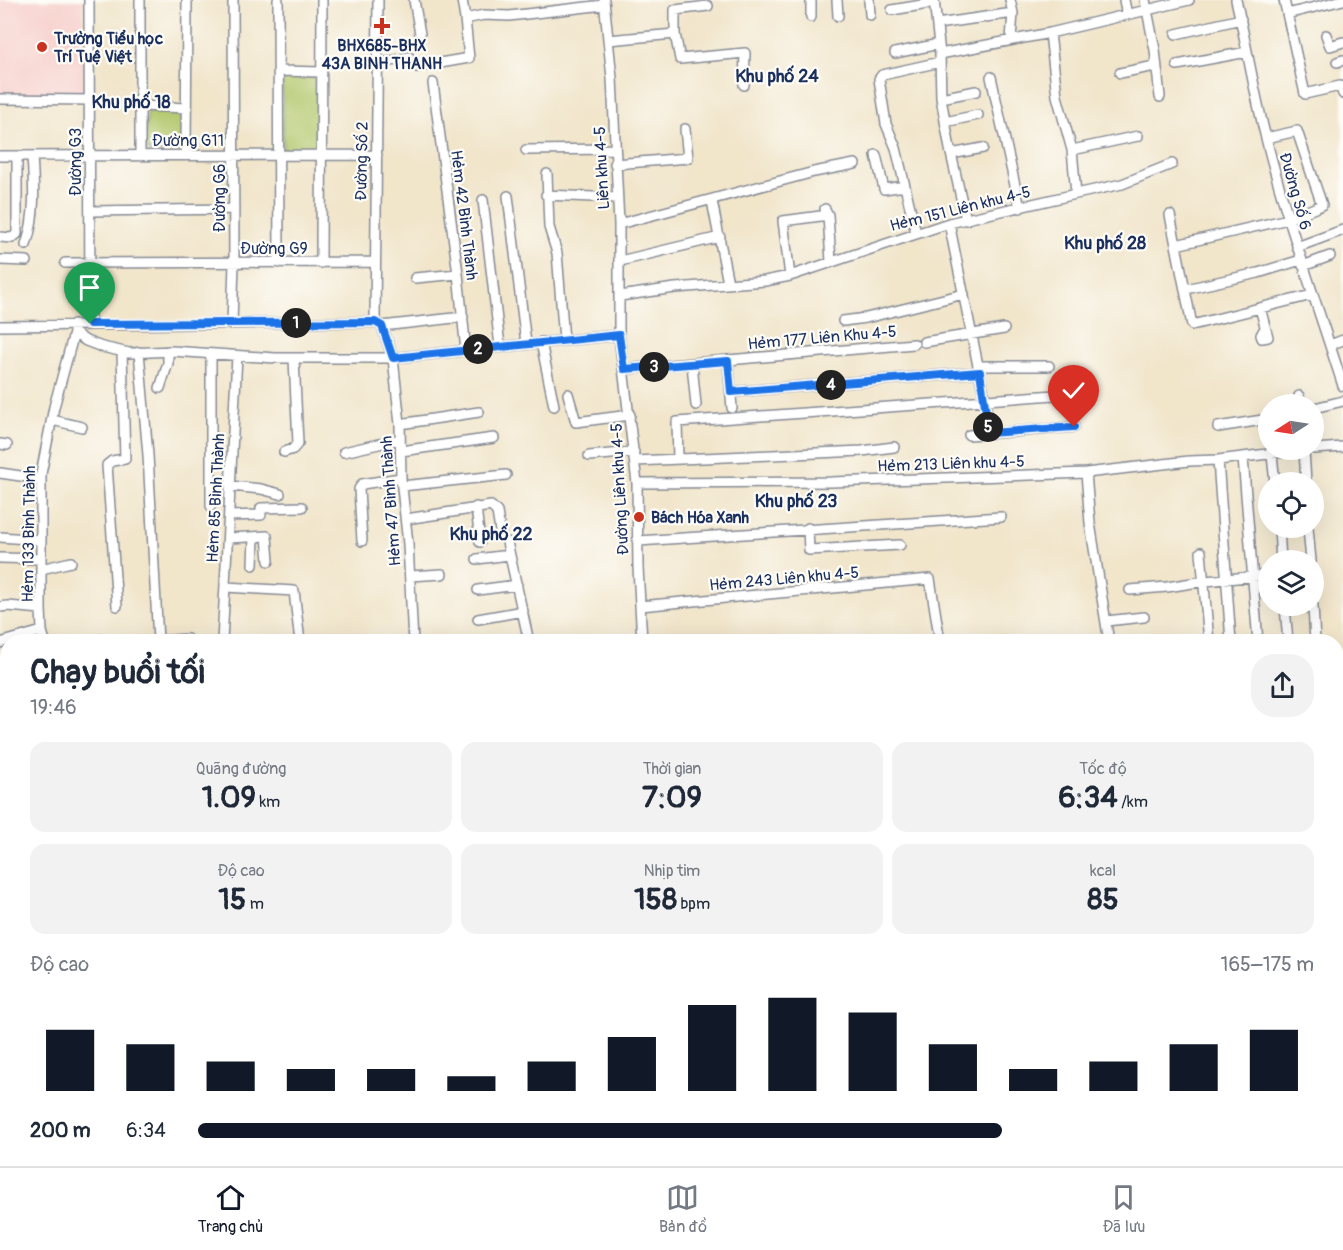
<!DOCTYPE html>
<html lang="vi">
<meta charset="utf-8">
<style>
:root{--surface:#fff;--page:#f2f2f3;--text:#1f2937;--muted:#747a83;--line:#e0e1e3;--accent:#111827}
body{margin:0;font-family:Pangolin,sans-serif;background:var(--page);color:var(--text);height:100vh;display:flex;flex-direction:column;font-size:22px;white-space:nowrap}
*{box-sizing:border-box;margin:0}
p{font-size:20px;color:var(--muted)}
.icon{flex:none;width:33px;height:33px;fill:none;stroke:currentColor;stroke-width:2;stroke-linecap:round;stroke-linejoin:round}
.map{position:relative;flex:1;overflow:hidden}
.sheet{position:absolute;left:0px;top:634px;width:1344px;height:532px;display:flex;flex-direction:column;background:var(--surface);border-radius:24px 24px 0 0;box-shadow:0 6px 24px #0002}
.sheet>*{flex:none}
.needle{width:39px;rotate:258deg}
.fabs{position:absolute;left:1258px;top:394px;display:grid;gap:12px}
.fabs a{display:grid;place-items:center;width:66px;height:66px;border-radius:50%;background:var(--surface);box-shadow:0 6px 24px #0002;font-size:30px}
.pin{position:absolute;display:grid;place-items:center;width:51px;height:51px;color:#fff;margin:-62px -26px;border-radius:50% 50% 50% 0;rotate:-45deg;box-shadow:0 0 6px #0007}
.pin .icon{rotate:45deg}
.km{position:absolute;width:30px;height:30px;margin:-15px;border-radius:50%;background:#222;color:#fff;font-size:16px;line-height:30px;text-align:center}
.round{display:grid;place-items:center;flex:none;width:63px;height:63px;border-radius:24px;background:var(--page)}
.headline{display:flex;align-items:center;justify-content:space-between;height:102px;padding:0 30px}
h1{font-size:33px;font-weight:800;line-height:45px}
.figures{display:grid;grid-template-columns:repeat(3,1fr);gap:9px;height:102px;padding:6px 30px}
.figures div{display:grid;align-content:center;border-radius:15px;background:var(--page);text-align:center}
.figures b{font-size:30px;font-weight:800}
.figures small{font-size:16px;font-weight:400}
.figures p{font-size:16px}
.chart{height:168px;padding:12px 30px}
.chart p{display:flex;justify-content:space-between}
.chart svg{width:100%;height:108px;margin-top:6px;stroke:var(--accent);stroke-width:6}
ul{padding:0 30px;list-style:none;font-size:20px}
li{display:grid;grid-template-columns:96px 72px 1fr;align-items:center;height:45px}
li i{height:15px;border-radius:8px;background:var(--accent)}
.tab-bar{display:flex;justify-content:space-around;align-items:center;height:84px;border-top:2px solid var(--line);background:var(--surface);font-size:16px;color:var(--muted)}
.tab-bar a{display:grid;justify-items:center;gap:3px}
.tab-bar .on{color:var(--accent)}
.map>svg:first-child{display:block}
.built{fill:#f7d0cc}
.green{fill:#b2c76c;stroke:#667b65;stroke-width:1.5}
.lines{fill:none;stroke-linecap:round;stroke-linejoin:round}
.minor-casing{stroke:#868a94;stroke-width:12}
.minor{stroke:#fff;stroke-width:9}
.route-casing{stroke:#fff;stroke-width:12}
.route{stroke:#1a73e8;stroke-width:8}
.poi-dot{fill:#c8321e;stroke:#fdfcf7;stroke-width:2}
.labels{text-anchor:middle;stroke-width:4.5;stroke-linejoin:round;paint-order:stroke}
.poi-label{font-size:16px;font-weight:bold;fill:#1b2f5e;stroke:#fdfcf7;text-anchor:start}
.street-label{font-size:16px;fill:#1b2f5e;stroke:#fdfcf7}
.neighbourhood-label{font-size:18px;font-weight:bold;fill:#1b2f5e;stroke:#fdfcf7}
</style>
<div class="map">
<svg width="1343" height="1166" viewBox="0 0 1343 1166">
<rect width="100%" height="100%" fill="#fdfcf7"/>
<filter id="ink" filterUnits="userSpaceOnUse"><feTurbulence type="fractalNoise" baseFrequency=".0167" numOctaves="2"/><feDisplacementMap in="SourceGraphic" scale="12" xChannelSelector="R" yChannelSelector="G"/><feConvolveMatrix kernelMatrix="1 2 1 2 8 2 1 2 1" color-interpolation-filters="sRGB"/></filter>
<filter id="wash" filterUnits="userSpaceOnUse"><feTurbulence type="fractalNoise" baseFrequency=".008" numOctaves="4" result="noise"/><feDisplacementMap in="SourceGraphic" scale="24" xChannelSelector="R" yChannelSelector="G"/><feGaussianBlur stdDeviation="1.35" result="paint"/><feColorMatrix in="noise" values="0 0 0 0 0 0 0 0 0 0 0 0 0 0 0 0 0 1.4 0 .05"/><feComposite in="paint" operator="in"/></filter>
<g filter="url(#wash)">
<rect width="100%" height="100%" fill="#f1e5ca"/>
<path class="built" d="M0,0h83v94l-4,2h-79z"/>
<path class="green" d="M318,77l-1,74 -34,1 -1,-74z
M150,110l30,1 3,2v34l-4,5h-29l-5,-6 2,-33z"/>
</g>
<g filter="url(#ink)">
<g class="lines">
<g class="minor-casing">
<path id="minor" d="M89,0l1,324
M278,0l1,263
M414,0l6,34
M462,0l3,19
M604,0l8,78 7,146v111l18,148 1,84 4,75
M811,0v17
M837,0l1,16
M869,0l1,15
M934,0l6,54 1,44 9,51 16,71
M1010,0l3,13 -2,26
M1124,0l3,15
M1145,0l10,50 5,47
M1236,0c11,46 18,93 30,138 21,84 51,166 77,248
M1284,0l21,94 35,-8 3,8
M892,10l42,-7
M1287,14l56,-14
M937,24l76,-11
M675,34v-24l33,-4
M1176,34l65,-15
M1326,35l4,11 13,-4
M608,40l67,-6 5,25 65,-6 -1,32
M895,53l44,-9
M940,54l110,-21 139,-33
M1337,62l6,-2
M378,64l31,-7
M1177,65l70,-13
M417,67l52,-9 -4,-39 19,-4 25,1 95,-11
M279,71l43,1
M1120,73l35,-7
M991,77l29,131
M433,83l25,191 8,77
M941,98l35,-7
M0,99l90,1
M141,106l46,2
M945,122l33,-7
M526,150l88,-1
M1072,150l66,-14
M951,154l32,-6
M186,155l1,-155
M876,155l8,34 21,-3
M0,156l377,-1
M140,156v-156
M615,164l73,-6 -3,-29
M547,174l2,53 8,26 7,87
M1076,194l46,-10 50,-20
M546,195l71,3
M508,196l18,147
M483,200l17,146
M712,201l16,82
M825,209l3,6 3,47
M90,211l144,-2
M1170,215l22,110 120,-30
M949,223l36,177 4,33
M619,224l195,-52 41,-8
M916,233l-20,-85 -10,-24 -7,-45 3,-4 58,-13
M0,237l12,1 5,-4v-77
M26,245c10,-29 8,-59 6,-89
M1176,245l112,-26 34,-14 -25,-74 -31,7
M1297,247l46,-17
M0,260l27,1
M620,261l100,-24
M65,263l310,-1
M321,263l1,-263
M1303,266l27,-10
M790,276l-7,-55 45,-6
M415,278l43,-4
M1186,289l72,-16 43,-13
M620,296l55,-8 90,-7 25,-5 159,-53 127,-29 -4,-44 -15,-54 -7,-63
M1260,308l8,29 -6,1 -1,-3 4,-7
M843,321l23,-3 98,-24
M375,322l3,-322
M74,324v9l12,8 16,6 27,6 43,-2 103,7h118l7,66 1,54 7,66 5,98
M232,324l2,-61 -1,-263
M0,326l375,-4 7,4 11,32 226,-23
M382,326l81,-9
M541,342l13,64
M924,342l80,-13
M1330,345l13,-5
M139,352l9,103 10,186 29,-2
M211,354v152
M728,361l4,47
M692,364l4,41
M979,366h70
M624,369l290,-25
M160,388l8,-25v-12
M731,392l249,-20
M568,394l8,28 54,-7
M1299,396l2,9
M1314,408l29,-7
M52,420l30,7
M400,424l79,-12
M1218,427l51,-8
M969,435l105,-8
M0,444l7,1
M1314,449l29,-2
M1304,450l2,33
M401,451l93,-13
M284,452l9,-3 5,-6 -4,-84
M344,452l56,-13
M1272,455l3,28
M589,456l45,-4
M1243,458l15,184
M678,459l-1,-37 392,-28
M1218,460l13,182
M635,461l227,-10 32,-4
M0,473l41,6
M1086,473l4,50 19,119
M637,483l194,-1 255,-9 103,-12 29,-1 83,-10
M231,486l30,3 19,5
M402,486l104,-11
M476,507l4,35
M229,516l32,-1v-7l41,-1
M406,519l85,-13 6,6 4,25
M808,528l1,22 91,-5
M1279,528l2,33
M1308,528l3,33
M0,537l41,3
M228,538l39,-2 2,25
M362,541l-3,-52 3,-5 39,-6
M638,541l363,-24
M507,542l22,100
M1201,552l8,90
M0,558l41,1
M477,559l32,-4
M253,565l1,-28
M41,569l30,-7
M410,576l32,-2
M226,587l68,4 6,51
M478,590l39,-5
M1130,590l37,-3 38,-6 64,-6
M117,606l-10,-141 5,-4 13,-2 -3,-107
M640,606l290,-27 10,63
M1285,606l3,36
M1313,606l2,36
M0,607l8,-1 33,3
M478,619l45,-8
M1106,621l38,-4
M103,639l1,3
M45,642l-3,-11 -1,-22v-135l13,-67 20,-74
M222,642l15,-286
M0,643l42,-12
M2,764l6,18
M0,801l8,-2
M0,846l8,-2
M1336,1081h7
M0,1093l8,-2
M0,1136l8,-2
M24,1160l1,6
M225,1160l1,6
M430,1160l1,6
M764,1160l1,6
M1074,1160v6
M1191,1160l39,6
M796,1166l9,-2
M908,1166v-6"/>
</g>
<use href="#minor" class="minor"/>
</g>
</g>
<g class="lines" filter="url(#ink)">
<g class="route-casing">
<path id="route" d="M90,324l285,-2 7,4 11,32 226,-23 5,34 104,-8 3,31 249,-20 9,61 85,-6"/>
</g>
<use href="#route" class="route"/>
</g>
<g class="poi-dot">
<path d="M379 17h6v6h6v6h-6v6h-6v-6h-6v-6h6z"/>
<circle cx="42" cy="47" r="6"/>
<circle cx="639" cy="517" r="6"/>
</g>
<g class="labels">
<g class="poi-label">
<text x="54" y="44">Trường Tiểu học<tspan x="54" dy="18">Trí Tuệ Việt</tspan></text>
<text x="382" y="51" text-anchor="middle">BHX685-BHX<tspan x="382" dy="18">43A BINH THANH</tspan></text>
<text x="651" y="523">Bách Hóa Xanh</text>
</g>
<g class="street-label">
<text x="188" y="146">Đường G11</text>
<text transform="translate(361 161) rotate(-89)" y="6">Đường Số 2</text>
<text transform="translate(75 162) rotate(-90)" y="6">Đường G3</text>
<text transform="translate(601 168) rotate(-93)" y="6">Liên khu 4-5</text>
<text transform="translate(1296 191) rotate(74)" y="6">Đường Số 6</text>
<text transform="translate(219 198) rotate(-90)" y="6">Đường G6</text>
<text transform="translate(960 208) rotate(-14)" y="6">Hẻm 151 Liên khu 4-5</text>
<text transform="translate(465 215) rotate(83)" y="6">Hẻm 42 Bình Thành</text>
<text x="274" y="254">Đường G9</text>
<text transform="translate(822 337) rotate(-5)" y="6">Hẻm 177 Liên Khu 4-5</text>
<text transform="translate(951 463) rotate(-2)" y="6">Hẻm 213 Liên khu 4-5</text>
<text transform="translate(619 489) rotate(-93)" y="6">Đường Liên khu 4-5</text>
<text transform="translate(215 498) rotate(-87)" y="6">Hẻm 85 Bình Thành</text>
<text transform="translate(390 501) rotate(-94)" y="6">Hẻm 47 Bình Thành</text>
<text transform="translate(28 534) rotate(-89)" y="6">Hẻm 133 Bình Thành</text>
<text transform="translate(784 578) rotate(-5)" y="6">Hẻm 243 Liên khu 4-5</text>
</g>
<g class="neighbourhood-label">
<text x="777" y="82">Khu phố 24</text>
<text x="131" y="108">Khu phố 18</text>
<text x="1105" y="249">Khu phố 28</text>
<text x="796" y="507">Khu phố 23</text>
<text x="491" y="540">Khu phố 22</text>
</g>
</g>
</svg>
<div class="fabs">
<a><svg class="needle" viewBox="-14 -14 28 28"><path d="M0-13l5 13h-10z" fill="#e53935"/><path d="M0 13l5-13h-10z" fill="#747a83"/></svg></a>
<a><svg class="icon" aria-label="locate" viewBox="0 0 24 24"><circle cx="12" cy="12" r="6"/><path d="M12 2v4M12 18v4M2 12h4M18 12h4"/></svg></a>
<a><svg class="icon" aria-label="layers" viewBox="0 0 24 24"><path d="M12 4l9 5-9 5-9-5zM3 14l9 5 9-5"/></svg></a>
</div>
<div class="pin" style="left:90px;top:324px;background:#1e9e55"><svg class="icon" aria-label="arrive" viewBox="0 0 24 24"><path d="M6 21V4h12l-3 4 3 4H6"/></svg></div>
<div class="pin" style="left:1074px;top:427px;background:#d93025"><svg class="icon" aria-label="check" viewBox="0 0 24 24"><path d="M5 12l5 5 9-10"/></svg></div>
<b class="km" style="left:296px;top:323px">1</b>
<b class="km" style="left:478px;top:349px">2</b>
<b class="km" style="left:654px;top:367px">3</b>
<b class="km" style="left:831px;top:385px">4</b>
<b class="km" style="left:988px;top:427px">5</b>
<section class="sheet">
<div class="headline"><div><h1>Chạy buổi tối</h1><p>19:46</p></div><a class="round"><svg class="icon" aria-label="share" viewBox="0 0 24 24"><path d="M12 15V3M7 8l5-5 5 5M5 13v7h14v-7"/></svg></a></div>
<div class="figures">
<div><p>Quãng đường</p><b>1.09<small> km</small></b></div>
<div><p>Thời gian</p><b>7:09</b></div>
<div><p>Tốc độ</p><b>6:34<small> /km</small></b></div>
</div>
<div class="figures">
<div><p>Độ cao</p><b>15<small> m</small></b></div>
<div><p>Nhịp tim</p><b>158<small> bpm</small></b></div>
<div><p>kcal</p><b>85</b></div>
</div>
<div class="chart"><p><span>Độ cao</span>165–175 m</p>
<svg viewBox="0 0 160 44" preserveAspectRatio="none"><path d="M5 44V19M15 44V25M25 44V32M35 44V35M45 44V35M55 44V38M65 44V32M75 44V22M85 44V9M95 44V6M105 44V12M115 44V25M125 44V35M135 44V32M145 44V25M155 44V19"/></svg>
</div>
<ul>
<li><b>200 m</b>6:34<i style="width:72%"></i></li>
</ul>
</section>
</div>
<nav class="tab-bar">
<a class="on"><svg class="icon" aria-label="home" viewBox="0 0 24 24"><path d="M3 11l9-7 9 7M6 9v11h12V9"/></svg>Trang chủ</a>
<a><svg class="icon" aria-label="map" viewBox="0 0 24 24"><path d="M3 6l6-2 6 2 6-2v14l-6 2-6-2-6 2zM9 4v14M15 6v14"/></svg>Bản đồ</a>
<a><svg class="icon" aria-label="saved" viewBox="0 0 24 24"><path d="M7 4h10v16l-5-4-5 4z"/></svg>Đã lưu</a>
</nav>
